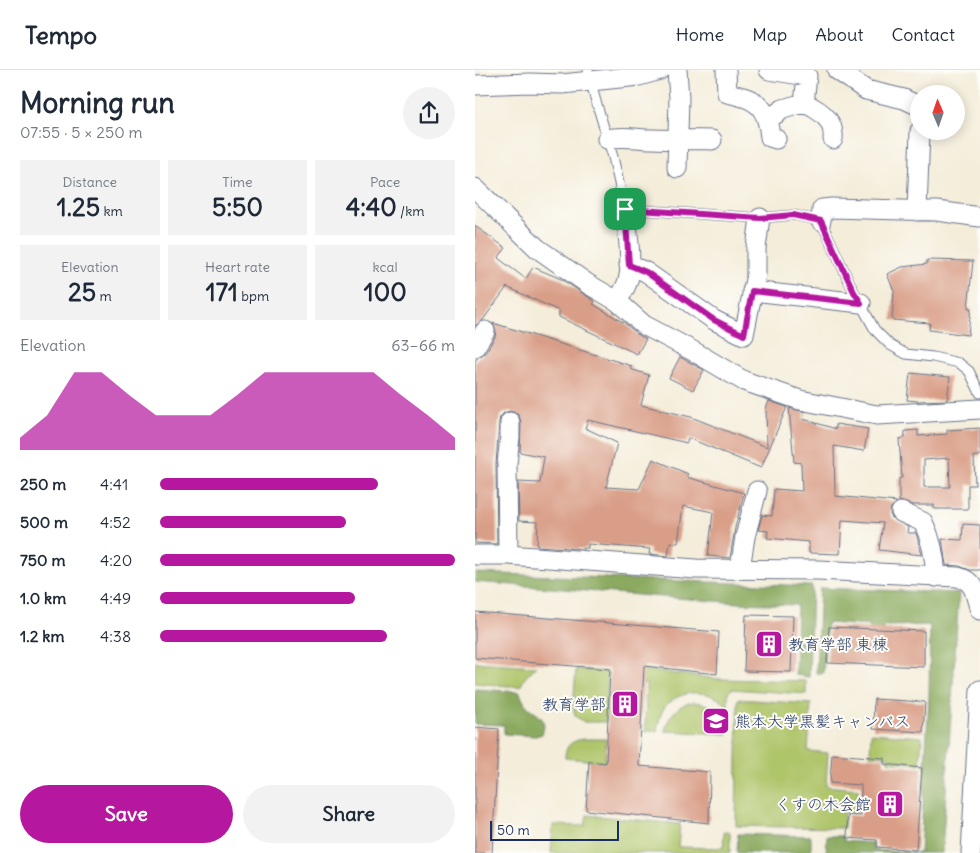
<!DOCTYPE html>
<meta charset="utf-8">
<style>
:root{--surface:#fff;--page:#f2f2f3;--text:#1f2937;--muted:#747a83;--line:#e0e1e3;--accent:#b5179e}
body{margin:0;font-family:Delius,"Klee One",sans-serif;background:var(--page);color:var(--text);height:100vh;display:flex;flex-direction:column;font-size:19px;white-space:nowrap}
*{box-sizing:border-box;margin:0}
p{font-size:16px;color:var(--muted)}
.icon{flex:none;width:28px;height:28px;fill:none;stroke:currentColor;stroke-width:2;stroke-linecap:round;stroke-linejoin:round}
.map{position:relative;flex:1;overflow:hidden}
.drawer{display:flex;flex-direction:column;background:var(--surface);width:475px}
.drawer>*{flex:none}
.needle{width:32px;rotate:358deg}
.buttons{position:absolute;left:435px;top:15px;display:grid;gap:10px}
.buttons a{display:grid;place-items:center;width:55px;height:55px;border-radius:50%;background:var(--surface);box-shadow:0 2px 12px #0003;font-size:25px}
.scale{position:absolute;left:15px;bottom:12px;width:129px;box-sizing:border-box;padding-left:5px;border:2px solid #1b2f5e;border-top:0;font-size:14px;line-height:18px;white-space:nowrap;color:#1b2f5e;-webkit-text-stroke:4px #fdfcf7;paint-order:stroke}
.pin{position:absolute;display:grid;place-items:center;width:42px;height:42px;color:#fff;margin:-21px;border-radius:10px;box-shadow:0 2px 8px #0006}
.round{display:grid;place-items:center;flex:none;width:52px;height:52px;border-radius:26px;background:var(--page)}
.head{display:flex;align-items:center;justify-content:space-between;height:85px;padding:0 20px}
h1{font-size:28px;font-weight:800;line-height:38px}
.metrics{display:grid;grid-template-columns:repeat(3,1fr);gap:8px;height:85px;padding:5px 20px}
.metrics div{display:grid;align-content:center;border-radius:0px;background:var(--page);text-align:center}
.metrics b{font-size:25px;font-weight:800}
.metrics small{font-size:14px;font-weight:400}
.metrics p{font-size:14px}
.chart{height:140px;padding:10px 20px}
.chart p{display:flex;justify-content:space-between}
.chart svg{width:100%;height:90px;margin-top:5px;fill:var(--accent);opacity:.7}
.cta{display:flex;gap:10px;margin-top:auto;padding:10px 20px}
.cta a{flex:1;height:58px;border-radius:30px;background:var(--accent);color:#fff;font-size:20px;font-weight:800;line-height:58px;text-align:center}
.cta a+a{background:var(--page);color:var(--text)}
ul{padding:0 20px;list-style:none;font-size:16px}
li{display:grid;grid-template-columns:80px 60px 1fr;align-items:center;height:38px}
li i{height:12px;border-radius:6px;background:var(--accent)}
header{display:flex;align-items:center;gap:30px;box-sizing:border-box;height:70px;padding:0 25px;background:var(--surface);border-bottom:1px solid var(--line)}
header strong{font-size:24px}
nav{display:flex;gap:28px;margin-inline-start:auto;font-size:18px}
main{display:flex;flex:1;min-height:0}
.map>svg:first-child{display:block}
.green{fill:#afc56a;stroke:#657a64}
.forest{fill:#8baa5e;stroke:#536c5e}
.building{fill:#d99e87;fill-rule:evenodd}
.lines{fill:none;stroke-linecap:round;stroke-linejoin:round}
.lane-casing{stroke:#677289;stroke-width:11}
.street-casing{stroke:#677289;stroke-width:21}
.lane{stroke:#fff;stroke-width:9}
.street{stroke:#fff;stroke-width:19}
.route-casing{stroke:#fff;stroke-width:10}
.route{stroke:#b5179e;stroke-width:6}
.labels{text-anchor:middle;stroke-width:4;stroke-linejoin:round;paint-order:stroke}
.poi-label{font-size:16px;fill:#1b2f5e;stroke:#fdfcf7;text-anchor:start}
</style>
<header>
<strong>Tempo</strong>
<nav><a>Home</a><a>Map</a><a>About</a><a>Contact</a></nav>
</header>
<main>
<section class="drawer">
<div class="head"><div><h1>Morning run</h1><p>07:55 · 5 × 250 m</p></div><a class="round"><svg class="icon" aria-label="share" viewBox="0 0 24 24"><path d="M12 15V3M7 8l5-5 5 5M5 13v7h14v-7"/></svg></a></div>
<div class="metrics">
<div><p>Distance</p><b>1.25<small> km</small></b></div>
<div><p>Time</p><b>5:50</b></div>
<div><p>Pace</p><b>4:40<small> /km</small></b></div>
</div>
<div class="metrics">
<div><p>Elevation</p><b>25<small> m</small></b></div>
<div><p>Heart rate</p><b>171<small> bpm</small></b></div>
<div><p>kcal</p><b>100</b></div>
</div>
<div class="chart"><p><span>Elevation</span>63–66 m</p>
<svg viewBox="0 0 160 44" preserveAspectRatio="none"><path d="M0 44V38L10 27L20 6L30 6L40 17L50 27L60 27L70 27L80 17L90 6L100 6L110 6L120 6L130 6L140 17L150 27L160 38V44z"/></svg>
</div>
<ul>
<li><b>250 m</b>4:41<i style="width:74%"></i></li>
<li><b>500 m</b>4:52<i style="width:63%"></i></li>
<li><b>750 m</b>4:20<i style="width:100%"></i></li>
<li><b>1.0 km</b>4:49<i style="width:66%"></i></li>
<li><b>1.2 km</b>4:38<i style="width:77%"></i></li>
</ul>
<div class="cta"><a>Save</a><a>Share</a></div>
</section>
<div class="map">
<svg width="505" height="783" viewBox="0 0 505 783">
<rect width="100%" height="100%" fill="#fdfcf7"/>
<filter id="ink" filterUnits="userSpaceOnUse"><feTurbulence type="fractalNoise" baseFrequency=".02" numOctaves="2"/><feDisplacementMap in="SourceGraphic" scale="10" xChannelSelector="R" yChannelSelector="G"/><feConvolveMatrix kernelMatrix="1 2 1 2 8 2 1 2 1" color-interpolation-filters="sRGB"/></filter>
<filter id="wash" filterUnits="userSpaceOnUse"><feTurbulence type="fractalNoise" baseFrequency=".0096" numOctaves="4" result="noise"/><feDisplacementMap in="SourceGraphic" scale="20" xChannelSelector="R" yChannelSelector="G"/><feGaussianBlur stdDeviation="1.12" result="paint"/><feColorMatrix in="noise" values="0 0 0 0 0 0 0 0 0 0 0 0 0 0 0 0 0 1.4 0 .05"/><feComposite in="paint" operator="in"/></filter>
<g filter="url(#wash)">
<rect width="100%" height="100%" fill="#f4edda"/>
<path class="green" d="M0,592l61,4 -11,12 -5,9 -45,-4z
M101,599l32,3 -2,50h-22l-9,-6 -2,-9z
M164,599l79,10 88,2v13l-75,-5 -3,4v14c-16,-19 -49,-19 -64,1 -4,6 -6,16 -7,23h-12l1,-47 -8,-2z
M263,629l73,5 -3,47 20,2 -2,33 32,3 -1,23h-13v16l-108,-2z
M219,632c20,2 30,12 34,32l-63,-3c3,-14 13,-28 29,-29z
M396,663l51,4 -2,27 -32,-3v-5l-18,-1z
M108,669h23l-1,23 -40,-4c0,-12 6,-17 18,-19z
M112,745l93,9 -2,23 45,1 1,-16h6v21h-179l2,-28 32,1z"/>
<path class="forest" d="M0,503l337,13 -3,91 -14,-2 2,-70 -58,-2 -264,-21z
M345,518l139,5 -17,260h-116l1,-17h16l1,5 29,2v7l47,3 9,-156 1,-72 -47,1 -2,38 -12,-1 1,-37 -43,-3 -4,50h-7z
M0,619l45,3c1,5 4,11 8,15 10,9 20,10 14,27l-6,2 -32,-2v-9l-29,-1z
M263,764l73,2v17h-74z"/>
<g id="blocks">
<path class="building" d="M0,156l31,22 -8,10 28,21 7,-12 28,12 32,21 2,2 -2,2 33,20 11,10 9,5 -9,15 -78,-37v-6l-52,-24 -24,33 -8,6z
M452,190l46,1 -5,47h3l-3,27 -39,-5 1,-7 -38,-3 2,-29 -7,-17 15,-7 25,-3z
M18,253l139,43 -2,3 19,6 -8,30 50,12 76,30 -1,-38 3,-8 18,6 -26,61 -73,-30 -1,5 -99,-23 -3,8 32,15 -11,44 33,2 14,-30 35,15 -2,3 58,16 -9,35 -5,30 -22,-2 5,-44 -30,-6 -5,37 -8,-1 -2,14 -19,-2 1,-5 -62,-5v4h-4l1,1 -48,-3 1,-24 -19,-1 -1,-39 22,1 4,-26 -24,-5 1,-30 -2,-6 -3,-3 -6,-2 -6,2 -4,4 -1,5 -3,42 1,80 -22,-1v-181l2,-4 8,-5 10,-16 1,-6z
M205,287l24,13 -11,20 -24,-12z
M435,303l40,4 -3,23 -29,1 -11,-1z
M314,338l16,4 -2,7 33,10v-5l32,5 -4,22 -30,-5 1,50 62,6 -6,6 -1,6 2,4 16,9 -1,6h9l6,22 -43,-5 4,-27 -41,-3 -2,34 -31,-1v-11l-42,-4 1,-7 -10,-1 4,-15 10,1 2,-27 28,2 -1,-28 -7,-1z
M505,358v28h-6l1,29h-7v24h-34v-4h-21l-14,-4v-23h3l-3,-39 6,-1v-7l13,-1v6l29,-2v-4zM474,388l1,29h-26v-27z
M488,454l17,1v45h-10l-11,-4 -13,-1 -4,-26 20,1z
M0,542l244,20 -2,42 -73,-8 -5,100 71,6 -1,51 -123,-13 3,-49 17,2 4,-94 -135,-11z
M271,545l47,1 -2,56 -47,-1z
M354,557l95,4v36l-97,-4z
M399,629l51,3 -2,30 -50,-3z
M0,657l24,2 -7,124h-17z
M357,684l52,4v6l38,4 -6,82 -39,-3v-7l-30,-2 1,-23 13,1v-31l-31,-2z"/>
</g>
</g>
<g filter="url(#ink)">
<use href="#blocks" fill-opacity="0" stroke="#677289" stroke-width="1"/>
<g class="lines">
<g class="lane-casing">
<path id="lane" d="M113,0l7,28 18,59 12,52 135,9 34,-3 27,6 33,71 21,38 15,15 16,9 27,3 26,6 10,8 11,22"/>
</g>
<g class="street-casing">
<path id="street" d="M202,0l2,28 -2,70
M251,0l1,23c30,6 40,12 43,44l6,2
M362,0l29,20 38,9 15,7
M0,15l55,-2 32,1 77,-8 21,-6
M329,33c16,7 31,17 29,36
M292,50l16,-11 21,-6 3,-27 -38,-6
M132,69c16,-4 30,0 46,0 20,1 39,0 59,1
M0,118l62,60 51,36 29,17 27,24 49,26 51,30 56,19 77,15 103,-6
M442,141l3,-80
M346,151l1,-12 10,-1 105,3 43,6
M154,195l17,7 68,48 30,15 12,-61v-26l4,-30
M277,221l109,12
M142,231c4,-6 9,-13 11,-21 5,-15 -1,-54 -3,-71
M0,277l10,-16
M426,442l22,10c9,18 12,35 13,55
M0,485h33l188,14 122,1 140,7c19,5 16,18 22,33
M33,485l-1,-91 3,-27v-15
M265,499l5,-32 12,-46
M496,783l9,-163"/>
</g>
<use href="#lane" class="lane"/>
<use href="#street" class="street"/>
</g>
</g>
<g class="lines" filter="url(#ink)">
<g class="route-casing">
<path id="route" d="M150,139l135,9 33,-3 28,6 33,71 7,11 -109,-12 -8,44 -30,-15 -68,-48 -17,-7z"/>
</g>
<use href="#route" class="route"/>
</g>
<defs>
<g id="building-square" transform="scale(1.4375)"><rect x="-9" y="-9" width="18" height="18" rx="4" fill="#b5179e" stroke="#fdfcf7"/><path d="M-4-6H4V6H1V3H-1V6H-4ZM-2.5-4.3h1.7v1.8h-1.7ZM.8-4.3h1.7v1.8H.8ZM-2.5-1h1.7V.8h-1.7ZM.8-1h1.7V.8H.8Z" fill="#fff"/></g>
<g id="university-square" transform="scale(1.4375)"><rect x="-9" y="-9" width="18" height="18" rx="4" fill="#b5179e" stroke="#fdfcf7"/><path d="M0-5L7-2L0 1L-7-2ZM-4 1L0 2.5L4 1V4Q0 6-4 4Z" fill="#fff"/></g>
</defs>
<g fill-rule="evenodd">
<use href="#building-square" x="294" y="574"/>
<use href="#building-square" x="150" y="634"/>
<use href="#university-square" x="241" y="651"/>
<use href="#building-square" x="415" y="734"/>
</g>
<g class="labels">
<g class="poi-label">
<text x="313" y="580">教育学部 東棟</text>
<text x="131" y="640" text-anchor="end">教育学部</text>
<text x="260" y="657">熊本大学黒髪キャンパス</text>
<text x="396" y="740" text-anchor="end">くすの木会館</text>
</g>
</g>
</svg>
<div class="buttons">
<a><svg class="needle" viewBox="-14 -14 28 28"><path d="M0-13l5 13h-10z" fill="#e53935"/><path d="M0 13l5-13h-10z" fill="#747a83"/></svg></a>
</div>
<div class="scale">50 m</div>
<div class="pin" style="left:150px;top:139px;background:#1e9e55"><svg class="icon" aria-label="arrive" viewBox="0 0 24 24"><path d="M6 21V4h12l-3 4 3 4H6"/></svg></div>
</div>
</main>
